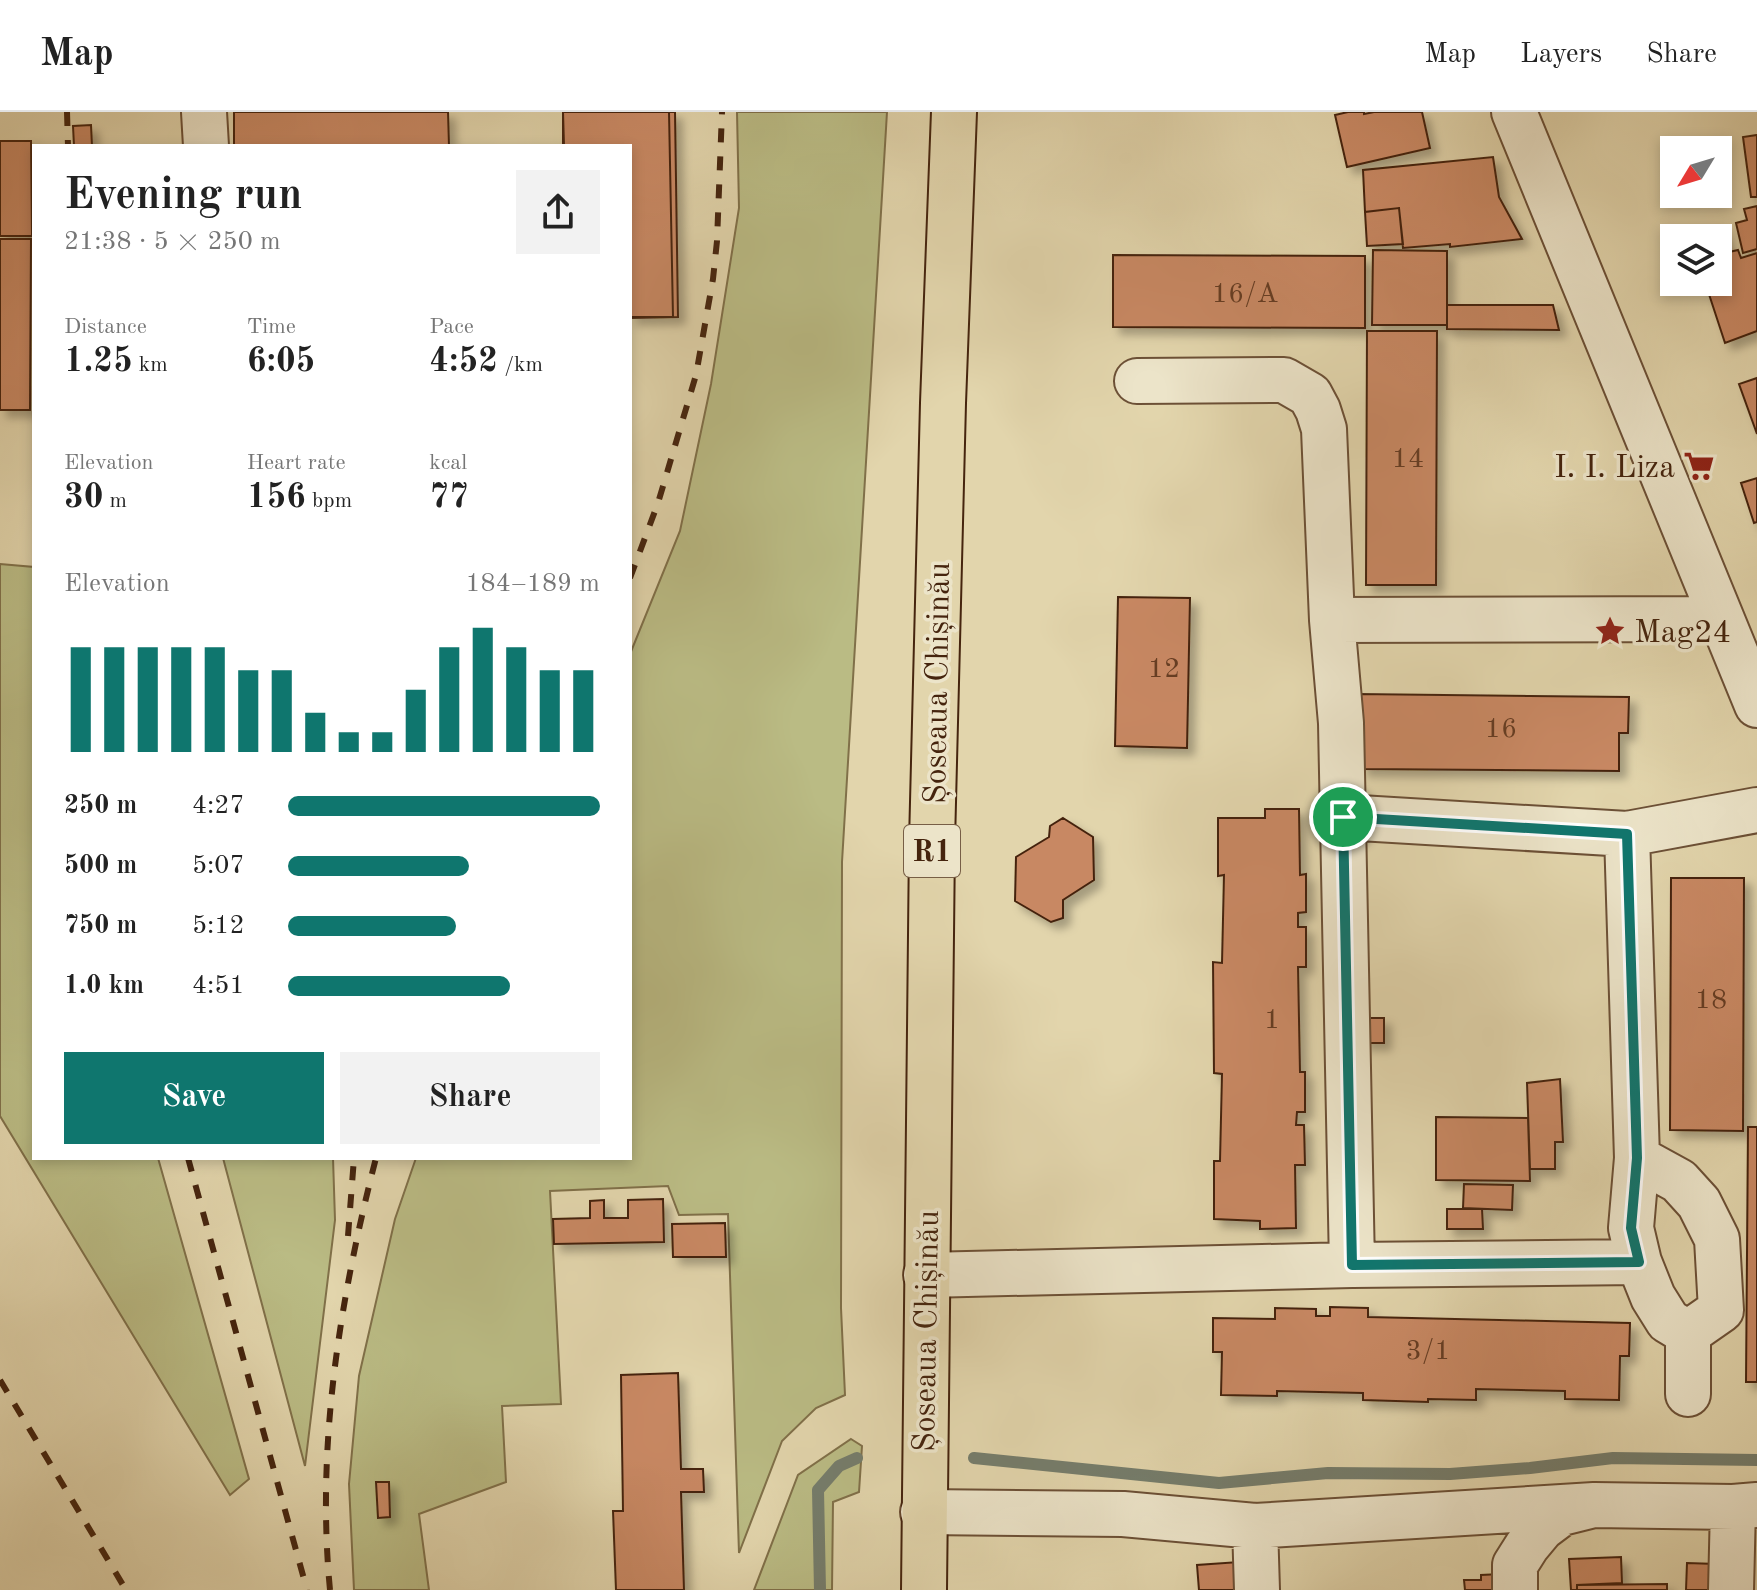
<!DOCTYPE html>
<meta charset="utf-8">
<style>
:root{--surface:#fff;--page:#f2f2f2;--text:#222;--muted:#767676;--line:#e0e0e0;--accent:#0f766e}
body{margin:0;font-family:"Old Standard TT",serif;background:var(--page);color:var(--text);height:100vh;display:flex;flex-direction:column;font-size:30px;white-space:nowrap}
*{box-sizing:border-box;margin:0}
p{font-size:26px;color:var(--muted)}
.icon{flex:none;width:44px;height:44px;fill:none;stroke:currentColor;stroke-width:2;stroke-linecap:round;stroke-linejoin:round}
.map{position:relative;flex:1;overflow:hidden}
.drawer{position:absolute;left:32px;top:32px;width:600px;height:1016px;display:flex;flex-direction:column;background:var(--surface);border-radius:0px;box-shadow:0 4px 12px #0003}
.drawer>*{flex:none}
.needle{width:52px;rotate:232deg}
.tools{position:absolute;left:1660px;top:24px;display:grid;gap:16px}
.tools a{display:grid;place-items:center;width:72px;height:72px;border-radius:0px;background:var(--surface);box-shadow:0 4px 12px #0003;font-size:40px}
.pin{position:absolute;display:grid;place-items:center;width:68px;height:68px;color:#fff;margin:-34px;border:4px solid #fff;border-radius:50%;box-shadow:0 2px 8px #0007}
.round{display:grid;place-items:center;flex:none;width:84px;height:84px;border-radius:0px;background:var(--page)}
.head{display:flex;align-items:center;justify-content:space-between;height:136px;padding:0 32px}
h1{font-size:44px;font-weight:800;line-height:60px}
.figures{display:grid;grid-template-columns:repeat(3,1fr);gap:12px;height:136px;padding:8px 32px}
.figures div{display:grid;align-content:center}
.figures b{font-size:34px;font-weight:800}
.figures small{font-size:22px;font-weight:400}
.figures p{font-size:22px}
.chart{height:224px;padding:16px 32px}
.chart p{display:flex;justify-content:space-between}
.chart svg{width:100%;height:144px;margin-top:8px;stroke:var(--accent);stroke-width:6}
.action{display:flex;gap:16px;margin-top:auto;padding:16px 32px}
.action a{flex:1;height:92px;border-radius:0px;background:var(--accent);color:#fff;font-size:32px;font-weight:800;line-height:92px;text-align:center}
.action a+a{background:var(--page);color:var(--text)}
ul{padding:0 32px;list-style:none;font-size:26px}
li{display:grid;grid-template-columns:128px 96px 1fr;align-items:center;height:60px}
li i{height:20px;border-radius:10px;background:var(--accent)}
header{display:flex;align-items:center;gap:48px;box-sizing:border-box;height:112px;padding:0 40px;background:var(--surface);border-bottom:2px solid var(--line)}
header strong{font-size:38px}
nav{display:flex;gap:44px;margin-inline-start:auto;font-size:28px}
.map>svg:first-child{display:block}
.green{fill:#babb84;stroke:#807049;stroke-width:2}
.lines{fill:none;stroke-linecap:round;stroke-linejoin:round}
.stream{stroke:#757d6c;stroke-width:12}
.building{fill:#c88863;stroke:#45240e;stroke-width:2;filter:url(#shadow)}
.minor-casing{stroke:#6c5036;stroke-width:48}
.highway-casing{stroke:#45240e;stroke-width:48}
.minor{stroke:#ece4c9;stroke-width:44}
.highway{stroke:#e2d5ac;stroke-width:44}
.rail{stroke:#45240e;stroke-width:6;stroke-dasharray:14 14;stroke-linecap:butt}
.route-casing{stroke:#fff;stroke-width:16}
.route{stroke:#0f766e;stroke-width:10}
.labels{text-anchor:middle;stroke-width:7;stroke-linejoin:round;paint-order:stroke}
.number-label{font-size:28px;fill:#663d23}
.shield{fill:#ece4c9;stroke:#775e46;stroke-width:2}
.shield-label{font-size:30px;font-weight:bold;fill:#45240e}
.poi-label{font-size:32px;fill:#45240e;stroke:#ece4c9;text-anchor:end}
.street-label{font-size:32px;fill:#45240e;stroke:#ece4c9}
</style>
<header>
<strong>Map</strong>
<nav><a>Map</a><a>Layers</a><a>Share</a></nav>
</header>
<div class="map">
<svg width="1757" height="1478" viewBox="0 0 1757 1478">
<defs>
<filter id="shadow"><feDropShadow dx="7" dy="7" stdDeviation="4" flood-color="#0004"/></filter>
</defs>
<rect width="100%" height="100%" fill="#e2d5ac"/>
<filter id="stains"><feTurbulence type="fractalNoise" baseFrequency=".0025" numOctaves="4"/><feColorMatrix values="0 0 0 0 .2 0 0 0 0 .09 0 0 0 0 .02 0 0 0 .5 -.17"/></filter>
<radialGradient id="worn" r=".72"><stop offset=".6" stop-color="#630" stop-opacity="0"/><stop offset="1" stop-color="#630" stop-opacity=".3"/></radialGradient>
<path class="green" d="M737,0h150l-45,750 -1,446 4,87 -29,13 -34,33 -43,112 -11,-339 -49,1 -11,-29 -118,5 11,213 -59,2 4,76 -87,32 10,76h-75l-5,-106 10,-108 36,-157 21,-61h214v-504l50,-123 31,-147 28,-176z
M0,452l34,3v591h124l91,321 -19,16 -230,-379z
M223,1046h110l2,62 -30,246z
M851,1327l11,7 -3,46 -26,10 -1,88h-78l44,-115z"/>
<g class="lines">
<path class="stream" d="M974,1346l245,25 109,-10 122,1 80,-6 83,-10 144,2
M820,1478l-2,-100 21,-24 18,-8"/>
</g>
<path class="building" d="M234,0h214l1,34h-215z
M563,0h106l4,205h-43v-171h-67z
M563,0h112l3,205 -48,1v-172h-66z
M1348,0h16v2l10,-2h48l8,36 -83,19 -12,-52z
M91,13l1,21h-18l-1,-20z
M1757,23v62h-6l-8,-60z
M0,29h31l1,95h-32z
M1493,45l6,40 23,42 -72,8v-3l-47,4 -4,-40 -34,4 -2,-42z
M1757,94v43l-14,4 -7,-30 11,-3 -3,-11z
M1399,96l4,36 -36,2 -2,-34z
M1720,116l9,24 9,-2 3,8 16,-5v78l-32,12 -20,-61h13v-44h-28z
M0,127h31l-1,171h-30z
M1373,138l74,1v74h-75z
M1113,143l252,1v72l-252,-1z
M1447,193h106l6,25 -112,-1z
M1367,219h70l-1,254h-70z
M1757,266v56l-18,-50z
M1757,366v44l-3,1 -13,-40z
M1118,485l72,1 -3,150 -72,-2z
M1356,582l273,3 -1,36h-9v38l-258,-2z
M1265,697h34l1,66 6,-1v38l-8,1v14h8v40h-8l2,105h5v40h-8l-1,13h8l1,40h-10l1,63 -36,1v-8l-46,-2v-58h6l2,-87 -8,-1 -1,-111 9,1 2,-88 -6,1v-58h47z
M1063,706l30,19 1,43 -31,20v18l-12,4 -36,-21 1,-44 33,-20 1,-11z
M1671,766h73l-1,253 -73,-1z
M1362,906h22v25h-22z
M1560,967l3,63h-8v27h-25l-3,-86z
M1436,1005l92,1 2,63 -94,-1z
M1748,1015h9v255h-11z
M1464,1072l49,1 -1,25 -49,-2z
M663,1087l1,43 -110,2 -1,-25 37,-1v-17l14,-1v18h24v-18z
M1447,1097h35l1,20h-36z
M725,1111l1,34h-53l-1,-33z
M1330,1195l38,1v9l262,6 -1,33h-9l-1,44 -54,-1v-8l-89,-2v11l-48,-1v3l-65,-2v-7l-86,-2v5l-56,-1 1,-43h-9v-34l62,1v-11l41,1v7h14z
M678,1261l3,96h22l1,23h-23l3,98h-68l-3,-79h10l-2,-136z
M376,1370h13l1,35 -12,1z
M1621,1445l1,26 -45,2v5h-6l-2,-31z
M1239,1450l2,28h-42l-2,-25z
M1687,1451l29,1 -1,26h-29z
M1501,1462l1,16h-37l-1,-10h17v-5z
M1667,1472v6h-90v-5z"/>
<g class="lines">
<g class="minor-casing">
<path id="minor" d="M204,0l2,34
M1514,0l243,593
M1137,269l147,-1 26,15 8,15 6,19 8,191 9,103 11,542
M1332,508l389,-1
M1343,705l284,17 10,324 -6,70 8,34 14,35 15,24 20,12v61
M1627,722l130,-24
M1637,1046l42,23 20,22 18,36 4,71 -33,23
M926,1163l426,-10 287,-3
M923,1400l200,2 132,12 339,-21
M1255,1414l2,64
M1515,1478v-25l12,-19 15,-18 20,-15 32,-8 139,2 24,-2
M1731,1478l2,-83"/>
</g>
<g class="highway-casing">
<path id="highway" d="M924,1478l8,-748 11,-439 11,-291"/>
</g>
<use href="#minor" class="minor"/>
<use href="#highway" class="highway"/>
<path class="rail" d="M67,0l1,34
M630,466l28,-75 38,-128 17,-96 4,-38 5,-129
M188,1046l119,432
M348,1124l6,-78
M0,1268l126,210
M330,1478c-14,-145 10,-292 46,-432"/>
</g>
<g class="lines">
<g class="route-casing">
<path id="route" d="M1343,705l284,17 10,324 -6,70 8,34 -287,3z"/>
</g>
<use href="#route" class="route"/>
</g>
<defs>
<g id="supermarket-bare" transform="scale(2.4)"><path d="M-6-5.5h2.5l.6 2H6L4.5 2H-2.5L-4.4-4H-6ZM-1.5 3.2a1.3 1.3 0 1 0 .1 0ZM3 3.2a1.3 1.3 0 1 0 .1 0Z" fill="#8f2418" stroke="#ece4c9" stroke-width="2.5" paint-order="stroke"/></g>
<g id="sight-bare" transform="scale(2.4)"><path d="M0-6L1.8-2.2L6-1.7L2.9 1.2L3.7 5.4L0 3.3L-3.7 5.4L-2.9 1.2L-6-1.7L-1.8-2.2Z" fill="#8f2418" stroke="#ece4c9" stroke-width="2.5" paint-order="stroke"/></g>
</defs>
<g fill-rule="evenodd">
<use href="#supermarket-bare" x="1699" y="354"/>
<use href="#sight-bare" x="1610" y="519"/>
</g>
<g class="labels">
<g class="number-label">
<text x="1245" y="190">16/A</text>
<text x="1408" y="355">14</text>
<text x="1164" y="565">12</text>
<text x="1501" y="625">16</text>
<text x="1711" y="896">18</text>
<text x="1272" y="916">1</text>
<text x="1428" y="1247">3/1</text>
</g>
<rect class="shield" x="904" y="713" width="56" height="52" rx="6"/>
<g class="shield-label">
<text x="932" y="749">R1</text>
</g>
<g class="poi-label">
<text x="1675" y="365">I. I. Liza</text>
<text x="1634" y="530" text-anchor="start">Mag24</text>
</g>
<g class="street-label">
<text transform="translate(936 571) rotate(-89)" y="11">Șoseaua Chișinău</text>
<text transform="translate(925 1219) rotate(-89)" y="11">Șoseaua Chișinău</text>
</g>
</g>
<rect width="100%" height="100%" filter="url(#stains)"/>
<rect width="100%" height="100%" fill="url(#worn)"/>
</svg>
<div class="tools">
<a><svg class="needle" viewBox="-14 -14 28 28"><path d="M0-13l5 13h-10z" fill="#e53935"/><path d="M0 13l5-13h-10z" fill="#767676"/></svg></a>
<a><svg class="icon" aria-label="layers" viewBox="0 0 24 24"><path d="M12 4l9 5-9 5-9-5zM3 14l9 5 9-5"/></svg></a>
</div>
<div class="pin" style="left:1343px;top:705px;background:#1e9e55"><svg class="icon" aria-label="arrive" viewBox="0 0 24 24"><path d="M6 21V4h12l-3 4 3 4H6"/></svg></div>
<section class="drawer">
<div class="head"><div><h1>Evening run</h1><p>21:38 · 5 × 250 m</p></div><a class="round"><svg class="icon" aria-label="share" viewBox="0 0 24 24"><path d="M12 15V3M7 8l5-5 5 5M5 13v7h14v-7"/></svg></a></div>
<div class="figures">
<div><p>Distance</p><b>1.25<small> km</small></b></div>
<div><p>Time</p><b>6:05</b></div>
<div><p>Pace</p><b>4:52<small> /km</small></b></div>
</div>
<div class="figures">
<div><p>Elevation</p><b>30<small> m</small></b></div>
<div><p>Heart rate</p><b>156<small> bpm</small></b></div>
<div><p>kcal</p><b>77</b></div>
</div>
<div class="chart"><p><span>Elevation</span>184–189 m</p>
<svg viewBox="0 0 160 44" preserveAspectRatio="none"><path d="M5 44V12M15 44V12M25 44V12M35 44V12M45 44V12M55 44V19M65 44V19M75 44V32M85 44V38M95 44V38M105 44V25M115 44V12M125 44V6M135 44V12M145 44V19M155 44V19"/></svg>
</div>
<ul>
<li><b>250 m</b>4:27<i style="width:100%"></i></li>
<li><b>500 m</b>5:07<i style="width:58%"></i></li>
<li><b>750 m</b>5:12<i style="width:54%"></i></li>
<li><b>1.0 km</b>4:51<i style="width:71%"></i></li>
</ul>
<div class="action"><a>Save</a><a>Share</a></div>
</section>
</div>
